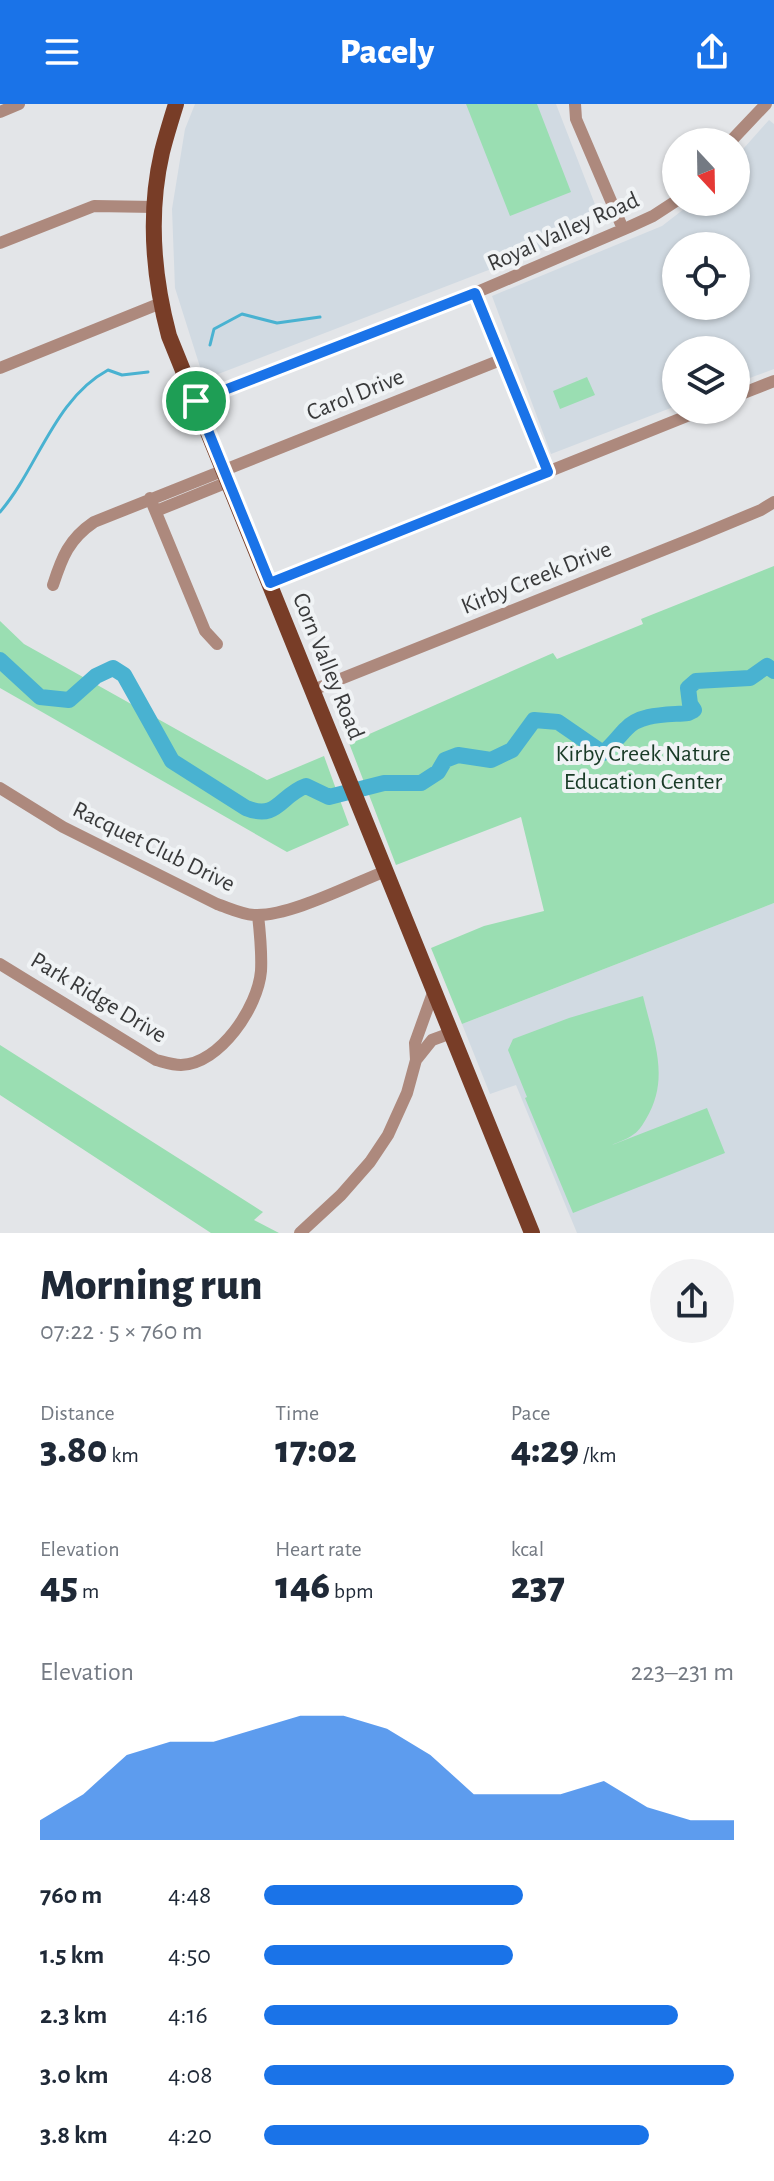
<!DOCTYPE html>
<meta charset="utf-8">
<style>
:root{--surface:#fff;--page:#f2f2f3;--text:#1f2937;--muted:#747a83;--accent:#1a73e8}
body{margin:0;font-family:"Alegreya Sans",sans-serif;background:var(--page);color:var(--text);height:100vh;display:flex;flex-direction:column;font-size:30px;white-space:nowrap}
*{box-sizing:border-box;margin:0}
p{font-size:26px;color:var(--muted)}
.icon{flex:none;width:44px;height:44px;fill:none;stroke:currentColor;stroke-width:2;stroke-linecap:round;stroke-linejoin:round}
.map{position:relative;height:1129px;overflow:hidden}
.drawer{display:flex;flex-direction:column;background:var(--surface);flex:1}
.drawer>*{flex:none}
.needle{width:52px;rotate:158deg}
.tools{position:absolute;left:662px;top:24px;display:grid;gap:16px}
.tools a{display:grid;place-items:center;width:88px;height:88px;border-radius:50%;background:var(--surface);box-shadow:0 2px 6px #0004;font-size:40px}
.pin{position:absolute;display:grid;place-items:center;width:68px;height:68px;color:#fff;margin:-34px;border:4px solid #fff;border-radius:50%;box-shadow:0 2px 8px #0007}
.round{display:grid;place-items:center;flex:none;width:84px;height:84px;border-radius:42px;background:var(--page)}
.headline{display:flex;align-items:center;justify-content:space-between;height:136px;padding:0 40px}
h1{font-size:44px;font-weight:800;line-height:60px}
.metrics{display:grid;grid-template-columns:repeat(3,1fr);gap:12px;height:136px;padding:8px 40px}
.metrics div{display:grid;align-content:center}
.metrics b{font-size:40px;font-weight:800}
.metrics small{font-size:22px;font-weight:400}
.metrics p{font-size:22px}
.chart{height:224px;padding:16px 40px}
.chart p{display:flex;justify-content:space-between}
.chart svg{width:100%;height:144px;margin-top:8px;fill:var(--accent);opacity:.7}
ul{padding:0 40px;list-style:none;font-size:26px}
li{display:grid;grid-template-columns:128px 96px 1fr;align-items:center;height:60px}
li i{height:20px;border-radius:10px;background:var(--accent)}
header{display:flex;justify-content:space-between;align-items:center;height:104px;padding:0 40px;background:var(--accent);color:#fff;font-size:36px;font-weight:800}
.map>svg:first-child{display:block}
.built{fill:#d1dae2;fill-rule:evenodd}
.green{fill:#9adeb2}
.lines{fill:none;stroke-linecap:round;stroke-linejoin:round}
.stream{stroke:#49b2d1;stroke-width:3}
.river{stroke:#49b2d1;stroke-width:16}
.minor{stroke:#ad897d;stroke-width:12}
.major{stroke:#783d27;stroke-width:16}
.route-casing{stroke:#fff;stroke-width:16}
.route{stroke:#1a73e8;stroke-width:10}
.labels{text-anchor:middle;stroke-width:8;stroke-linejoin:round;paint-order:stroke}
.street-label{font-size:24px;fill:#393a3b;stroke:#f0f3f5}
.park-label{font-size:24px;fill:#183a26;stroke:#f0f3f5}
</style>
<header><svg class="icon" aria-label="menu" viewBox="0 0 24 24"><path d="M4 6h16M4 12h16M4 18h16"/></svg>Pacely<svg class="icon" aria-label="share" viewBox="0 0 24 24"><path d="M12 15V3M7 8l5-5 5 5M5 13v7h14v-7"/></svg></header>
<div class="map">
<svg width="774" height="1129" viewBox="0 0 774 1129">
<rect width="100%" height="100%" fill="#e3e5e8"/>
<path class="built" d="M195,0h361l40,103 -11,26 -372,143 -12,-6 -26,-82 -3,-79 13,-80z
M769,16l5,4v245l-38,14v-33h-60v56l-125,48 -59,-158 170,-70 31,-24h43v-45zM676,142h60v60h-60z
M774,799v330h-197l-61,-148 -26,9 -28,-70z"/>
<path class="green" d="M466,0h71l34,88 -61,24z
M587,273l8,18 -35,14 -7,-18z
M774,462v337l-312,121 -31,-76 53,-22 60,-15 -23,-94 -125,48 -47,-122 204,-90 4,6 86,-35 -2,-5z
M0,517l24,23 243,136 57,-24 25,69 -62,27 -287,-164z
M643,892c10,43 28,82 3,123 -3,5 -7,12 -12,15 -6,5 -16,8 -22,11l95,-37 18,45 -152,60 -48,-115 2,-1 -19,-47 5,-11 56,-21z
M0,941l263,167 -9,8 25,13h-68l-211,-138z"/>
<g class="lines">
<path class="stream" d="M210,241l4,-16 28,-15 35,9 43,-6
M0,408c38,-44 54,-113 108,-142l14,5 26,-3"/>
<path class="river" d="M0,556l40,37 29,3 27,-24 17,-8 11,7 48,86 74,47c32,13 34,-13 60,-22l23,11 55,-14h37l17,-11 7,-12 13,-5 33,5 21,-10 22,-30 24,2 45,31c9,-7 15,-16 23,-24 14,-16 42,-14 62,-16l6,-3 -4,-6 -2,-16 8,-7 54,-3 17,-12 7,5"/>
<path class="minor" d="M575,0l1,15 47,110
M0,8l19,-8
M730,38l36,-38
M0,139l94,-37 61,1
M475,189l73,179
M0,264l161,-65
M736,292l38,-15
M196,297l279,-108 154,-66 24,-11 23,-15
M150,394l55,133 12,13
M156,407l72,-29
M270,479l432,-173
M53,481c9,-28 16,-46 41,-63l409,-163
M313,586l383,-153 65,-27 13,-8
M0,684l63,39 154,77c12,4 24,10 37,11 35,2 98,-31 132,-44
M0,860l156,96c8,2 17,5 25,5 39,-1 77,-58 80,-94 1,-18 -1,-38 -3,-56
M416,956l16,-20 19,-7
M300,1129l41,-38 29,-33 18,-27 19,-42 9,-33 -1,-17 19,-53"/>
<path class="major" d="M176,0c-5,16 -10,32 -14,48 -14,61 -9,124 7,184l363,897"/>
</g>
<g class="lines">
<g class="route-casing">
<path id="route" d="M475,189l73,179 -278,111 -74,-182z"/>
</g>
<use href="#route" class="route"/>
</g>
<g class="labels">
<g class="street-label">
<text transform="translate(563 127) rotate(-24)" y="8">Royal Valley Road</text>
<text transform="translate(355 290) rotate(-22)" y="8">Carol Drive</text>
<text transform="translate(536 473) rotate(-22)" y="8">Kirby Creek Drive</text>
<text transform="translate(329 562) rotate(68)" y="8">Corn Valley Road</text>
<text transform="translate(154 742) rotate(26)" y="8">Racquet Club Drive</text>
<text transform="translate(99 893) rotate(31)" y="8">Park Ridge Drive</text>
</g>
<g class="park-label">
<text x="643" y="657">Kirby Creek Nature<tspan x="643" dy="28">Education Center</tspan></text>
</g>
</g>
</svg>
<div class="tools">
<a><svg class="needle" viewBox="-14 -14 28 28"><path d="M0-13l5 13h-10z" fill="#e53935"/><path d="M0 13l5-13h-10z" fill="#747a83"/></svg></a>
<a><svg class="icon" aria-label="locate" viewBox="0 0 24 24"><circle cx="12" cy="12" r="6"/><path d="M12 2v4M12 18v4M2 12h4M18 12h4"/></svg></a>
<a><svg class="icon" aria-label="layers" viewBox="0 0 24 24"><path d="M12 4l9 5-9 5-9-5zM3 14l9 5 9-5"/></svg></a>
</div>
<div class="pin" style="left:196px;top:297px;background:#1e9e55"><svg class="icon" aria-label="arrive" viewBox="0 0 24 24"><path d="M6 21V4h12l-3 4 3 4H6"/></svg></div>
</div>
<section class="drawer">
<div class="headline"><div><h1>Morning run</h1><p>07:22 · 5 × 760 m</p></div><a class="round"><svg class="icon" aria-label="share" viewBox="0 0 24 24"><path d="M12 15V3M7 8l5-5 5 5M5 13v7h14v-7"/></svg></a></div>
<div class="metrics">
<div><p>Distance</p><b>3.80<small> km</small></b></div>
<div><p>Time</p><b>17:02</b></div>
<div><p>Pace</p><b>4:29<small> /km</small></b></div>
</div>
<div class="metrics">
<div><p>Elevation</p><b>45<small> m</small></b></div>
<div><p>Heart rate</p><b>146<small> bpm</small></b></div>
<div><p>kcal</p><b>237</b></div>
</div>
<div class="chart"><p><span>Elevation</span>223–231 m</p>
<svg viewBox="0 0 160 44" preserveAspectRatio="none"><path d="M0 44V38L10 30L20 18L30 14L40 14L50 10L60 6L70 6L80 10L90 18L100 30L110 30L120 30L130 26L140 34L150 38L160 38V44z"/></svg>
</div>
<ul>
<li><b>760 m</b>4:48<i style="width:55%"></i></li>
<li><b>1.5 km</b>4:50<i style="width:53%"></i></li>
<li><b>2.3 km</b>4:16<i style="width:88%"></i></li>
<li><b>3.0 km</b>4:08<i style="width:100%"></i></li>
<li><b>3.8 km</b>4:20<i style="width:82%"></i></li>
</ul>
</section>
